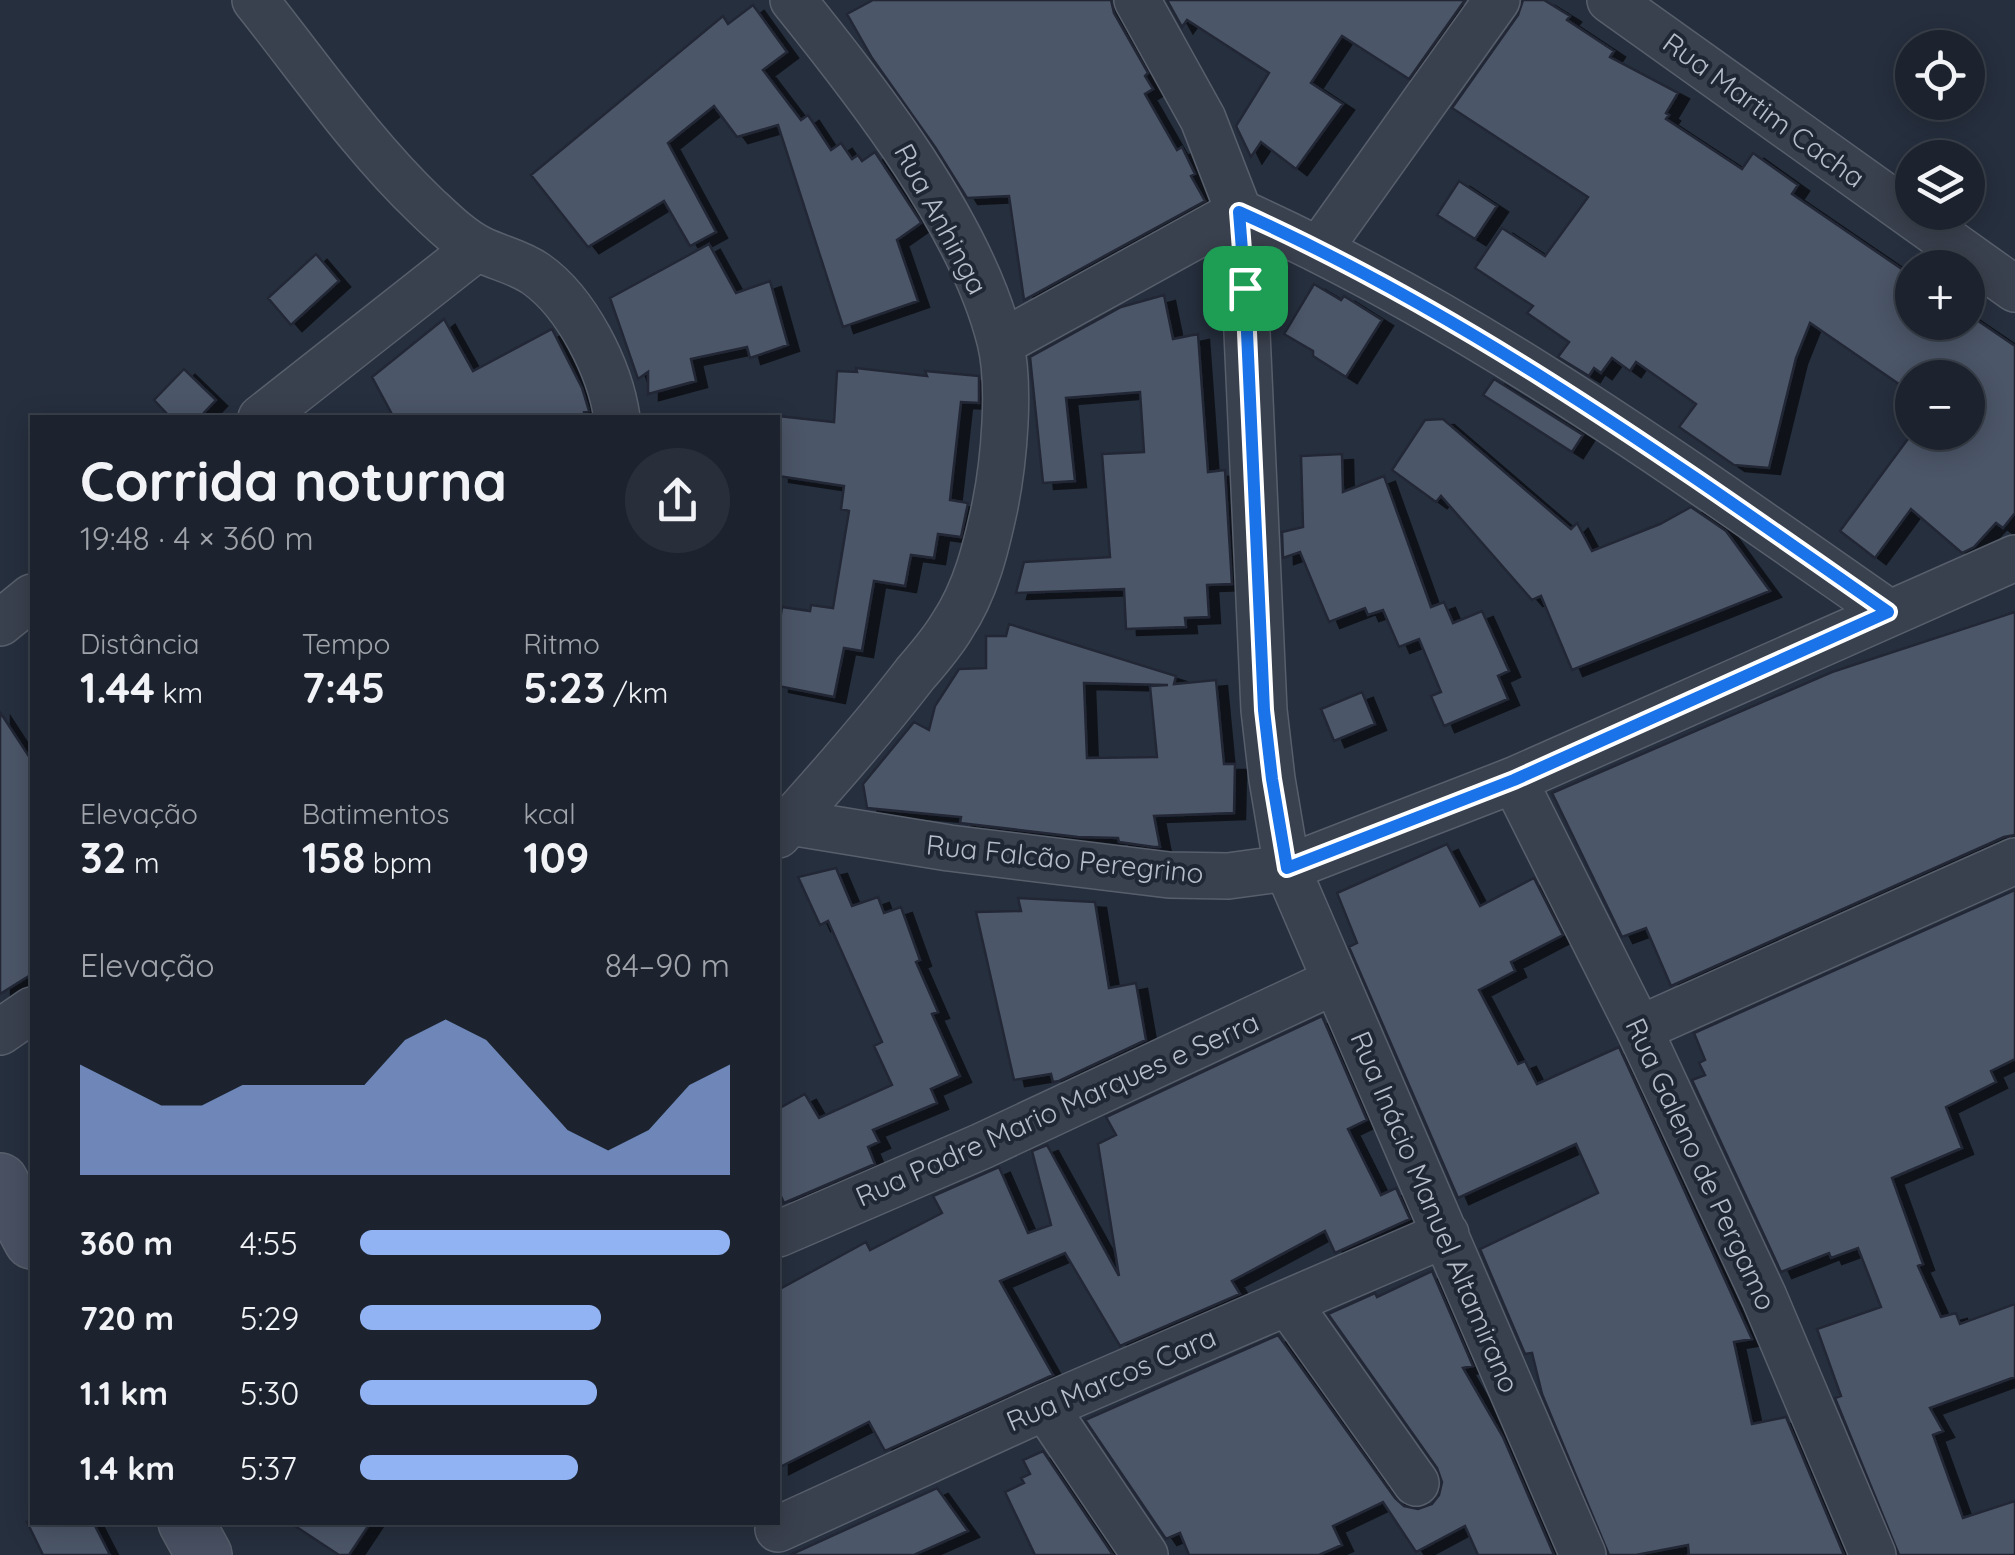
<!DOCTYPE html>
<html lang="pt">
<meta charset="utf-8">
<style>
:root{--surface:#1c232e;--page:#292f3a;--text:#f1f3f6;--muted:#a0a4aa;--line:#3a404a;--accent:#91b2f3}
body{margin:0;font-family:Quicksand,sans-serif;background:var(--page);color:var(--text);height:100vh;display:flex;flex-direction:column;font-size:38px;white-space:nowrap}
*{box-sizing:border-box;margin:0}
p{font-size:32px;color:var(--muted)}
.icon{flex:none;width:55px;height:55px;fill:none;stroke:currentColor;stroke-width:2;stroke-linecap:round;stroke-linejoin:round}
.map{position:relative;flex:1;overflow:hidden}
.side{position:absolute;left:30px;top:415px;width:750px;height:1110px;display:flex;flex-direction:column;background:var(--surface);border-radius:0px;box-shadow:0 5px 25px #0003,0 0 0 2px var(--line)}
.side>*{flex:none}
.buttons{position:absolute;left:1895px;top:30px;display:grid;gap:20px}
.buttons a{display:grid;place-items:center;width:90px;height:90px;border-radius:50%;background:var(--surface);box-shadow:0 5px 25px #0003,0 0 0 2px var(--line);font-size:50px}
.pin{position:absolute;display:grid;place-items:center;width:85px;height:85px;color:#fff;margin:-42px;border-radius:20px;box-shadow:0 5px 15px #0006}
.round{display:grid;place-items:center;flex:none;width:105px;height:105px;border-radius:52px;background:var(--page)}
.summary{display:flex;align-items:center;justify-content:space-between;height:170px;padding:0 50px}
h1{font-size:55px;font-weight:700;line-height:75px}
.stats{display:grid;grid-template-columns:repeat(3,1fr);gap:15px;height:170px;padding:10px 50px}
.stats div{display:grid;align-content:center}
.stats b{font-size:42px;font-weight:700}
.stats small{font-size:28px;font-weight:400}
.stats p{font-size:28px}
.chart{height:280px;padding:20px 50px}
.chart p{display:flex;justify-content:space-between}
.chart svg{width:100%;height:180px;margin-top:10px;fill:var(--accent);opacity:.7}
ul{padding:0 50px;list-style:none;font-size:32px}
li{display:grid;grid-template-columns:160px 120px 1fr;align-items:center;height:75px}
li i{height:25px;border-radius:12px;background:var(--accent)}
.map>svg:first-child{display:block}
.building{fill:#4c5667;stroke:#212836;stroke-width:2.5;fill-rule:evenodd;filter:url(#shadow)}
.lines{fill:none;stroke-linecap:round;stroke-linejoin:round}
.street-casing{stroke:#585f6c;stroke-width:48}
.secondary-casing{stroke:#585f6c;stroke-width:58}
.street{stroke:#3a414e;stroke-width:45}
.secondary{stroke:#485061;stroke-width:55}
.route-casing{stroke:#fff;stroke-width:20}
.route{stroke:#1a73e8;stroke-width:12}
.labels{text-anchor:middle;stroke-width:8;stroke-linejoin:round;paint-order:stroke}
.street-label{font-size:28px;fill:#b6bdc9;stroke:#1f2634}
</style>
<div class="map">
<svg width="2015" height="1555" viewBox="0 0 2015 1555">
<defs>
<filter id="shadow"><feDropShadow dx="11" dy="6" stdDeviation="0" flood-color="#0009"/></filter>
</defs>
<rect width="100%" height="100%" fill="#262f3e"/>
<path class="building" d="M873,0h238l3,13 34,60 -3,3 8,13 -8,5 32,56 5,-3 13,27 -4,2 14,25 -181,99 -15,-104 -42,2 -32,-51 -63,-89 -25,-44z
M1167,0h298l-56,79 -67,-43 -31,47 32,21 -47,65 -35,-27 -10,15 -15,-31 33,-53 -82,-53 -5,7z
M1523,0h21l26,16 -3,4 47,31 -4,6 68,36 -12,20 3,2 -3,4 76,50 11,-16 45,32 -6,9 120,82v46h56v-8l47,32v167l-12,15 -7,-5 -22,24 -12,6 -51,-44 -36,49 -35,-27 73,-99h55v-54h-56v15l-102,-70 -14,35 -27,110 -35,-3 -55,-38 17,-23 -60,-42 -6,9 -18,-13 -11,15 -7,-5 -5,8 -31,-19 11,-15 -42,-29 6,-7 -58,-38 27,-40 43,28 43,-59 -136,-89 66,-93z
M753,5l34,47 -24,18 38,50 7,-5 23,35 10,-7 11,16 6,-4 4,6 13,-9 44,67 2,4 -24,17 21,61 -75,26 -65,-202 -41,12 -23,-31 -46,37 48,89 -26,14 -26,-45 -76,46 -57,-72 192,-159 5,8z
M1459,181l38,25 -22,33 -38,-24z
M709,244l27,49 34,-12 18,64 -38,13 -3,-11 -56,12 5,22 -48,13v-22l-10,7 -28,-81z
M316,254l23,27 -48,44 -23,-27z
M1314,284l27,16 3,-4 38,24 -36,57 -33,-21v-5l-29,-17z
M1164,295l9,44 25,-5 10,138 17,-2 7,114 -25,1 2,32 -24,1 1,9 -60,2 -2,-40 -108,4 8,-31 86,-5 -8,-103 42,-2 -4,-60 -74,6 9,83 -32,2 -13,-126 91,-50z
M444,319l29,52 79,-42 30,59 7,23 -5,1v6h-190l-22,-41z
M856,368l71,8 -2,-5 54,5v27l-18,-1 -11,98 18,3 -7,34 -23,-3 -4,24 -23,-3 -6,31 -31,-5 -12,70 -18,-3 -10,49 -56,-11v-52l4,-27 28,4 1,-6 22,3 16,-97 -8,-2 3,-23 -66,-10v-60l56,6 3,-51 20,1z
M184,369l32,31 -17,18h-28l-17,-18z
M1494,379l89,56 -11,17 -89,-57z
M1443,419l128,110 6,-6 15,28 68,-27 31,-17 35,24 44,60 -198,79 -31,-74 -9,4 -91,-104 -5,6 -44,-32 33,-50z
M1342,454l1,38 41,-16 47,131 13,-5 9,21 29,-12 27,60 -11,5 10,23 -64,27 -13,-30 10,-4 -22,-53 -20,8 -16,-37 -15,5 -3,-7 -36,14 -29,-70 -17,6 -1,-26 21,-5 -2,-71z
M2015,612v223l-11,2 -333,149 -25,-58 -24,9 -70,-144 280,-121z
M1009,624l167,52 -2,8 42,-4 8,84h11l-1,49 -80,3 6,31h-6l-35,-5 -1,-4 -40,-1 -118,-14 1,-6 -94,-9 -4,-24 51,-62 15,8 6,-24 24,-37 27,-1v-32h20zM1084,683l84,2 -18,1 7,71 -70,1z
M1362,692l13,32 -41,17 -13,-32z
M0,712l32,49v213l-32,20z
M1447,844l33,62 54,-28 29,57 -52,27 4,9 -36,19 39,74 7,-3 12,23 82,-37 133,292 -18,3 18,82 34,-7 58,138h-155l-1,-10 -52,10h-27l-67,-161 -10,-41 -7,1 -45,-105 118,-56 -22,-49 -118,54 -109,-251 8,-4 -20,-50z
M836,868l16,38 26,-9 6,16 17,-6 19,53 -4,2 22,50 -6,2 28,62 -29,13 6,14 -64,27 6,12 -11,5 7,17 -91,39 -6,-13v-81l27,-15 14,24 73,-33 -18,-39 8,-4 -54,-121 -8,4 -22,-48z
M2015,890v169l-24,12 5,11 -50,25 16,41 -70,30 31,86 -5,2 23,51 15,-4 4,11 55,-20v73l-85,31 13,23 -10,4 30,83 52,-17v54h-116l-64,-157 6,-2 -24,-67 64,-22 -23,-59 -27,10 -2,-5 -48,19 -89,-192 13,-5 -6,-12 6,-3 -11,-27z
M1018,898l77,4 14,86 27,-5 10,57 -87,41 -6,1 -2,-8 -37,6 -38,-168 45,-1z
M1322,1016l45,104 -19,9 33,66 15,-7 14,31 -75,34 -10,-22 -93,50 8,13 -120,52 -55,-93 -65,28 53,94 -168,76 -16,-29 -91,46v-178l88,-48 4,8 72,-37 -9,-17 66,-29 29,66 23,-8 -19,-74 15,-6 72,131 -21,-132 18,-9 -10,-18z
M1432,1271l41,95 -10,2 40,69 51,118h-76l-13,-29 -49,26 -33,-50 -50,24 9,19 -23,10h-130l-9,-22 -14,6 -81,-119 193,-85 117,163 9,8 14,3 14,-5 7,-9 3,-13 -5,-14 -109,-154 47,-21 2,4z
M1043,1451l70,104h-78l-30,-63 19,-9 -3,-5 9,-4 -7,-14z
M937,1488l31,43 -54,24h-124z
M27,1522h66l17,33h-67z
M289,1522h82l-22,33h-10z"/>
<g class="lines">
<g class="street-casing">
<path id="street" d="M255,0c55,69 107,145 171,206 16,15 35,34 54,43 18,9 39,13 56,25 41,29 74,95 81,144
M1137,0l66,119 36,93 6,76 19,422 8,69 15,89 296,687
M1610,0l405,289
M1320,248l177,-248
M1001,343l238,-131c232,104 441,255 649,400
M261,418l216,-170
M0,623l32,-26
M1514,780l125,249 125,268 109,258
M790,822l159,26 220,27 59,1 59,-8 227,-88 501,-222
M778,835c47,-52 94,-105 137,-161 13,-15 27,-31 37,-48 24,-36 34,-78 43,-120 9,-45 16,-121 5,-165 -29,-117 -132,-248 -207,-341
M1639,1029l376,-168
M0,1032l32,-22
M778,1234l204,-88 353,-165
M1288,1303l128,180
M1045,1407l100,148
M778,1529l267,-122 401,-173"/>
</g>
<g class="secondary-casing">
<path id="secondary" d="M0,1181l32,60
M186,1522l18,33"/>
</g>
<use href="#street" class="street"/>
<use href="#secondary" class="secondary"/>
</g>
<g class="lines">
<g class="route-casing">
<path id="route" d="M1239,212c232,104 441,255 649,400l-374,168 -227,88 -15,-89 -8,-69 -19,-422z"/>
</g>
<use href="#route" class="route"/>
</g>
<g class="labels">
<g class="street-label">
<text transform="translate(1764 110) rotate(36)" y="10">Rua Martim Cacha</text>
<text transform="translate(941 219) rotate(62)" y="10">Rua Anhinga</text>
<text transform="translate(1065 859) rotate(6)" y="10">Rua Falcão Peregrino</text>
<text transform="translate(1057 1109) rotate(-24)" y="10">Rua Padre Mario Marques e Serra</text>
<text transform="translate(1701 1164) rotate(65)" y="10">Rua Galeno de Pergamo</text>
<text transform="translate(1435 1212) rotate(67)" y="10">Rua Inácio Manuel Altamirano</text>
<text transform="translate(1111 1379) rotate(-23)" y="10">Rua Marcos Cara</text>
</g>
</g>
</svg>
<div class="buttons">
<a><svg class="icon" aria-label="locate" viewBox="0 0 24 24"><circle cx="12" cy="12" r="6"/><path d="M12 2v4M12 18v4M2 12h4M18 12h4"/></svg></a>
<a><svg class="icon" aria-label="layers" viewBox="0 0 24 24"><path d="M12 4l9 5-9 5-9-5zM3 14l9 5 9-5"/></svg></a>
<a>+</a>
<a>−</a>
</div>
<div class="pin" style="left:1245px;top:288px;background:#1e9e55"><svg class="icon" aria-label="arrive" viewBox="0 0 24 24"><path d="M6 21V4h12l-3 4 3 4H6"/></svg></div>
<section class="side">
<div class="summary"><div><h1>Corrida noturna</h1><p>19:48 · 4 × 360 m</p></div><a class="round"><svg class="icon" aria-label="share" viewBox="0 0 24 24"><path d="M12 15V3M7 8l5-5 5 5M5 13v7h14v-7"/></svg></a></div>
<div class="stats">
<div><p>Distância</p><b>1.44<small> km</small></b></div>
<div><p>Tempo</p><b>7:45</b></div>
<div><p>Ritmo</p><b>5:23<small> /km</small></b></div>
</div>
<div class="stats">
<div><p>Elevação</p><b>32<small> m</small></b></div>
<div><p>Batimentos</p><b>158<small> bpm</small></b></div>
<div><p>kcal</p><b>109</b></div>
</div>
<div class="chart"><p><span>Elevação</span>84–90 m</p>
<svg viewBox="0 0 160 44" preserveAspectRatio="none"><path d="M0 44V17L10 22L20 27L30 27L40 22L50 22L60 22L70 22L80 11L90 6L100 11L110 22L120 33L130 38L140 33L150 22L160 17V44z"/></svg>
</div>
<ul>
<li><b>360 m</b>4:55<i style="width:100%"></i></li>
<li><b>720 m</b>5:29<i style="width:65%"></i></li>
<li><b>1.1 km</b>5:30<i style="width:64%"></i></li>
<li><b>1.4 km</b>5:37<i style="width:59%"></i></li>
</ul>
</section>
</div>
